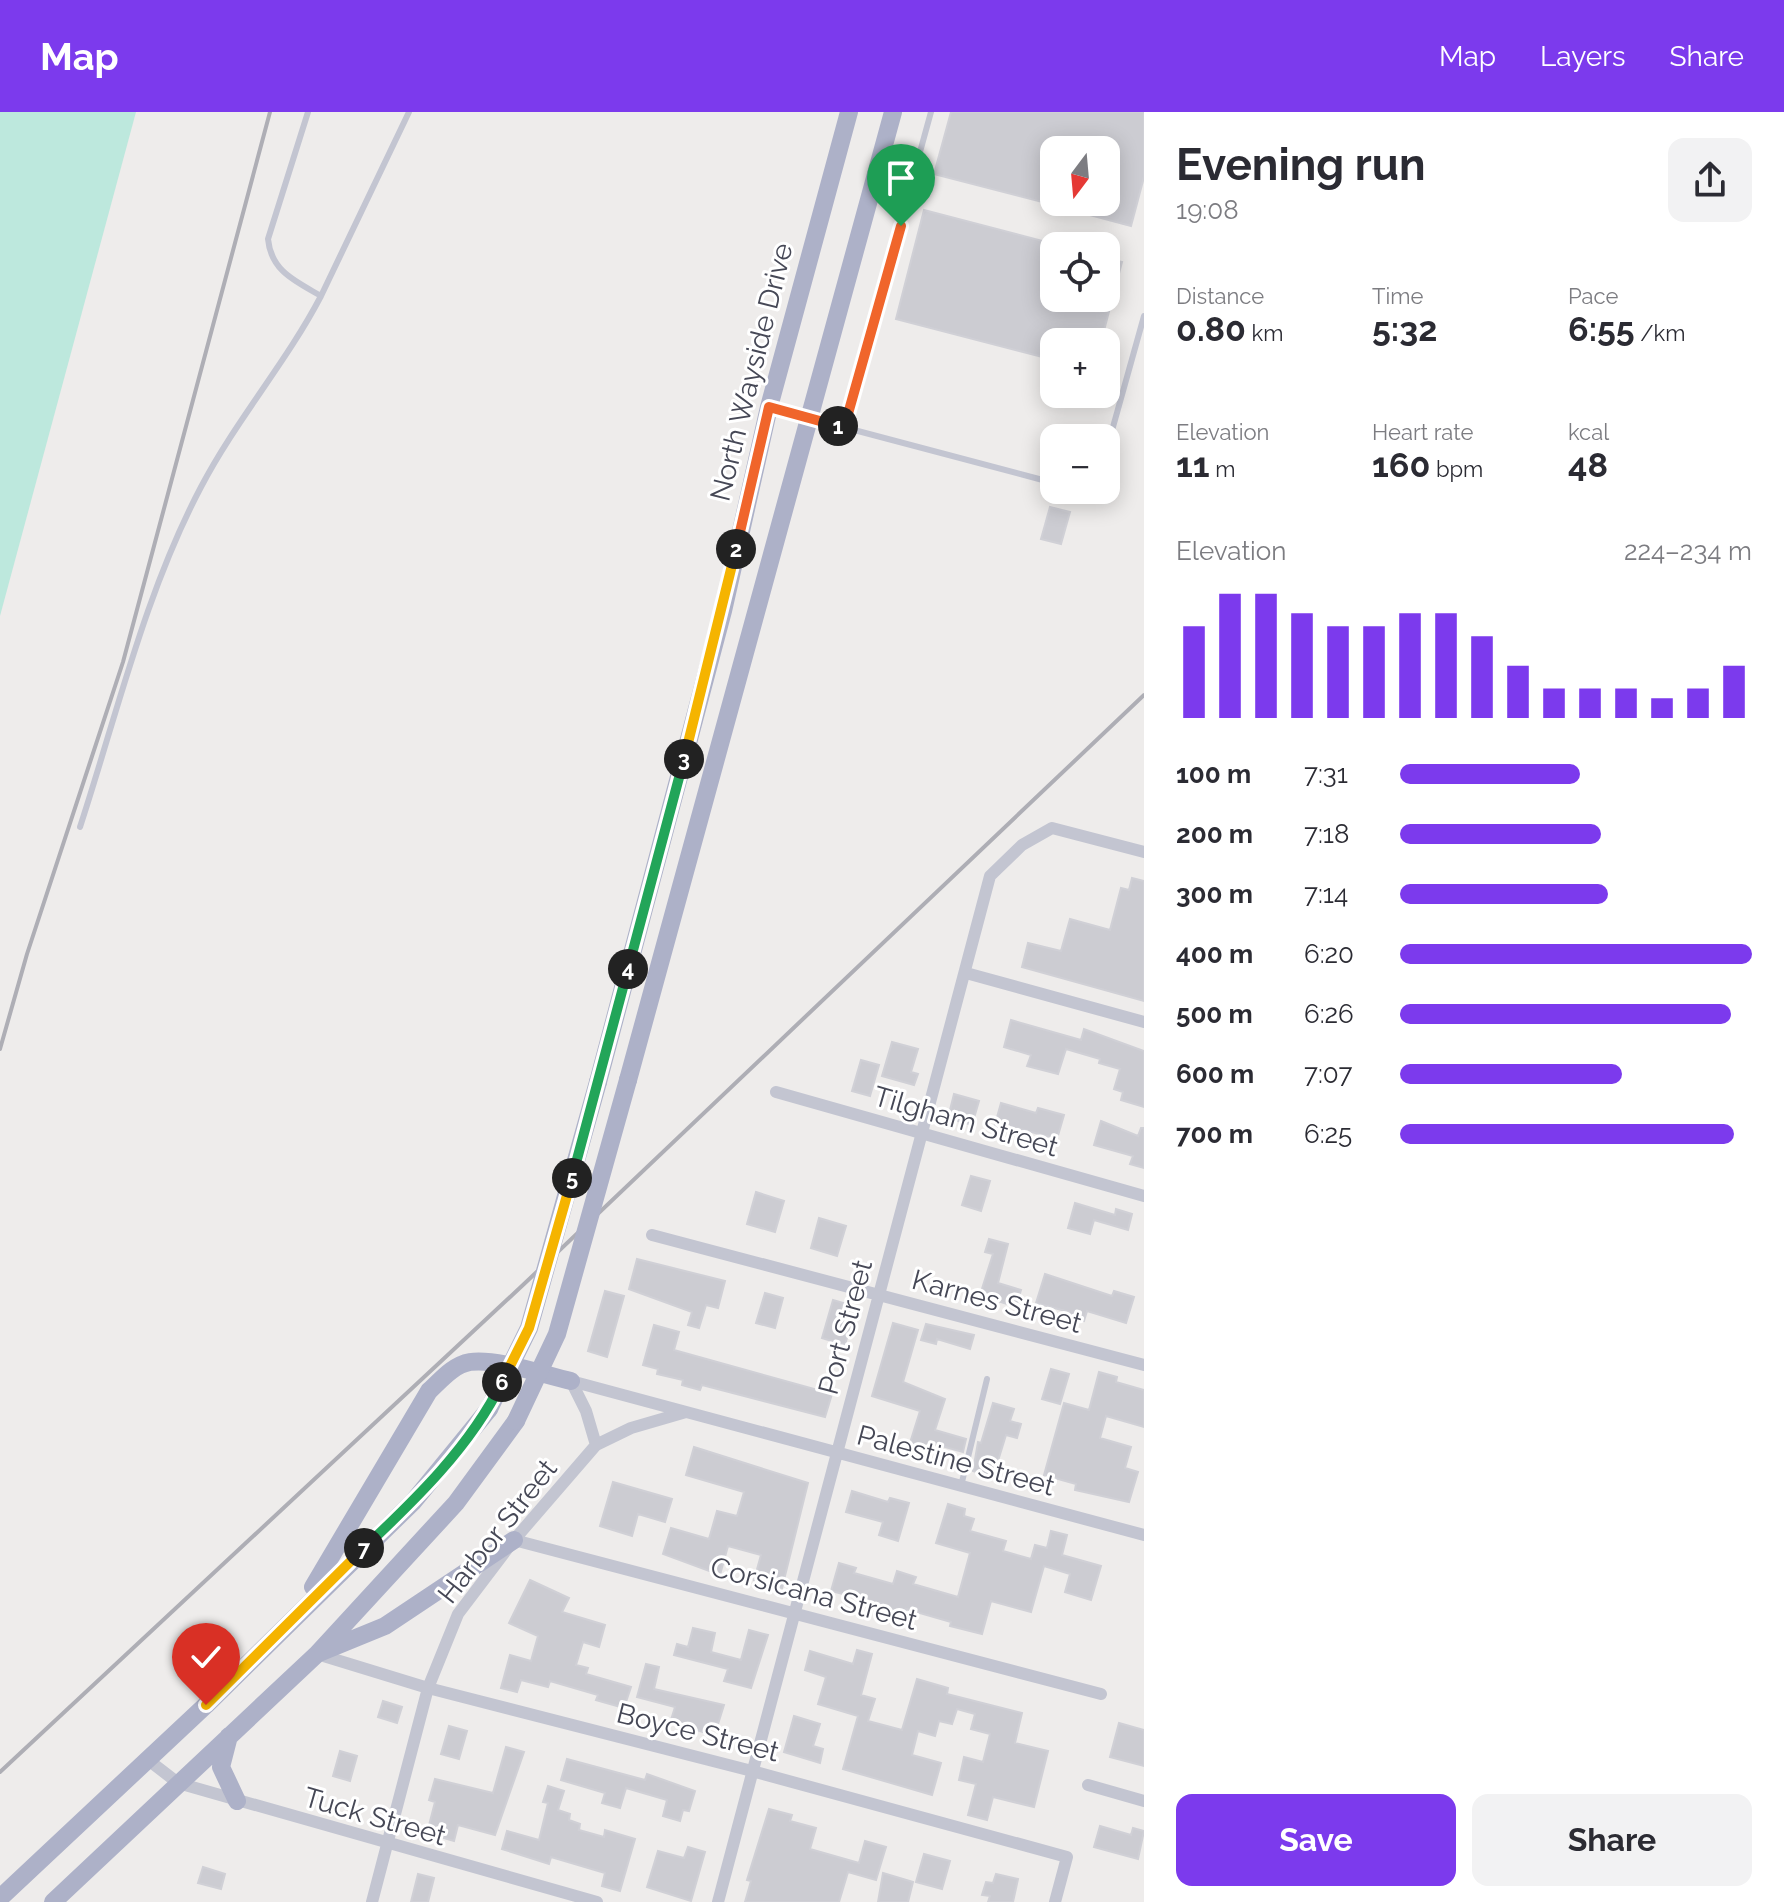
<!DOCTYPE html>
<meta charset="utf-8">
<style>
:root{--surface:#fff;--page:#f2f2f3;--text:#2b2b33;--muted:#7c7c81;--accent:#7c3aed}
body{margin:0;font-family:Raleway,sans-serif;background:var(--page);color:var(--text);height:100vh;display:flex;flex-direction:column;font-size:30px;white-space:nowrap}
*{box-sizing:border-box;margin:0}
p{font-size:26px;color:var(--muted)}
.icon{flex:none;width:44px;height:44px;fill:none;stroke:currentColor;stroke-width:2;stroke-linecap:round;stroke-linejoin:round}
.map{position:relative;flex:1;overflow:hidden}
.details{display:flex;flex-direction:column;background:var(--surface);width:640px}
.details>*{flex:none}
.needle{width:52px;rotate:196deg}
.fabs{position:absolute;left:1040px;top:24px;display:grid;gap:16px}
.fabs a{display:grid;place-items:center;width:80px;height:80px;border-radius:16px;background:var(--surface);box-shadow:0 4px 20px #0003;font-size:40px}
.pin{position:absolute;display:grid;place-items:center;width:68px;height:68px;color:#fff;margin:-82px -34px;border-radius:50% 50% 50% 0;rotate:-45deg;box-shadow:0 0 8px #0007}
.pin .icon{rotate:45deg}
.km{position:absolute;width:40px;height:40px;margin:-20px;border-radius:50%;background:#222;color:#fff;font-size:22px;line-height:40px;text-align:center}
.round{display:grid;place-items:center;flex:none;width:84px;height:84px;border-radius:16px;background:var(--page)}
.head{display:flex;align-items:center;justify-content:space-between;height:136px;padding:0 32px}
h1{font-size:44px;font-weight:700;line-height:60px}
.figures{display:grid;grid-template-columns:repeat(3,1fr);gap:12px;height:136px;padding:8px 32px}
.figures div{display:grid;align-content:center}
.figures b{font-size:34px;font-weight:700}
.figures small{font-size:22px;font-weight:400}
.figures p{font-size:22px}
.chart{height:224px;padding:16px 32px}
.chart p{display:flex;justify-content:space-between}
.chart svg{width:100%;height:144px;margin-top:8px;stroke:var(--accent);stroke-width:6}
.primary-button{display:flex;gap:16px;margin-top:auto;padding:16px 32px}
.primary-button a{flex:1;height:92px;border-radius:16px;background:var(--accent);color:#fff;font-size:32px;font-weight:700;line-height:92px;text-align:center}
.primary-button a+a{background:var(--page);color:var(--text)}
ul{padding:0 32px;list-style:none;font-size:26px}
li{display:grid;grid-template-columns:128px 96px 1fr;align-items:center;height:60px}
li i{height:20px;border-radius:10px;background:var(--accent)}
header{display:flex;align-items:center;gap:48px;box-sizing:border-box;height:112px;padding:0 40px;background:var(--accent);color:#fff}
header strong{font-size:38px}
nav{display:flex;gap:44px;margin-inline-start:auto;font-size:28px}
main{display:flex;flex:1;min-height:0}
.map>svg:first-child{display:block}
.green{fill:#bde8dd}
.building{fill:#ccccd2;stroke:#d0d0d6;stroke-width:2}
.lines{fill:none;stroke-linecap:round;stroke-linejoin:round}
.lane{stroke:#c3c5d1;stroke-width:6}
.street{stroke:#c3c5d1;stroke-width:12}
.primary{stroke:#adb1c8;stroke-width:18}
.rail{stroke:#aeaeb5;stroke-width:4}
.primary-bridge{stroke:#adb1c8;stroke-width:18}
.split-1-casing{stroke:#fff;stroke-width:16}
.split-2-casing{stroke:#fff;stroke-width:16}
.split-3-casing{stroke:#fff;stroke-width:16}
.split-4-casing{stroke:#fff;stroke-width:16}
.split-5-casing{stroke:#fff;stroke-width:16}
.split-6-casing{stroke:#fff;stroke-width:16}
.split-7-casing{stroke:#fff;stroke-width:16}
.split-8-casing{stroke:#fff;stroke-width:16}
.split-1{stroke:#f0652b;stroke-width:10}
.split-2{stroke:#f0652b;stroke-width:10}
.split-3{stroke:#f5b400;stroke-width:10}
.split-4{stroke:#22a559;stroke-width:10}
.split-5{stroke:#22a559;stroke-width:10}
.split-6{stroke:#f5b400;stroke-width:10}
.split-7{stroke:#22a559;stroke-width:10}
.split-8{stroke:#f5b400;stroke-width:10}
.labels{text-anchor:middle;stroke-width:6;stroke-linejoin:round;paint-order:stroke}
.street-label{font-size:28px;fill:#464856;stroke:#fff}
</style>
<header>
<strong>Map</strong>
<nav><a>Map</a><a>Layers</a><a>Share</a></nav>
</header>
<main>
<div class="map">
<svg width="1144" height="1790" viewBox="0 0 1144 1790">
<rect width="100%" height="100%" fill="#eeeceb"/>
<path class="green" d="M0,0h136l-136,504z"/>
<path class="building" d="M951,0h193v65l-13,49 -75,-20v-4h50v-52h-52v55l-120,-31z
M924,98l130,34v54h52v-40l16,4 -21,80h-47v18l-158,-41z
M1050,395l20,5 -9,32 -20,-5z
M1132,766l12,3v120l-122,-34 6,-24 33,8 9,-32 40,11 11,-42 8,2z
M1011,908l70,20 3,-11 60,22v56l-23,-7 2,-8 -9,-3 6,-20 -21,-6 1,-4 -34,-10 -8,25 -31,-8 4,-11 -27,-8z
M892,930l26,7 -7,23 7,2 -4,11 -32,-9z
M861,948l18,5 -9,31 -18,-5z
M954,982l25,7 -7,24 -24,-7z
M1001,991l35,10 2,-5 26,7 -7,24 -40,-11 -2,6 -21,-6z
M1101,1009l37,15 3,-8h3v40l-14,-4 3,-8 -39,-11z
M971,1064l19,5 -9,30 -19,-6z
M756,1080l28,9 -9,31 -28,-8z
M1075,1091l40,12 1,-6 16,5 -4,16 -34,-10 -4,14 -22,-6z
M819,1106l27,8 -9,30 -26,-8z
M989,1127l19,5 -10,39 23,7 -5,17 -36,-12 13,-41 -8,-2z
M637,1147l88,22 -7,27 -12,-3 -7,23 -11,-3 4,-13 -63,-23z
M1045,1162l67,22 2,-5 20,6 -8,26 -39,-12 -3,10 -17,-5 2,-4 -33,-9z
M605,1179l19,5 -17,61 -19,-6z
M765,1181l18,5 -8,30 -19,-5z
M833,1188l10,3 -3,13 12,4 -7,25 -23,-7z
M893,1211l25,7 -15,52 42,17 -10,31 31,9 -3,13 -32,-9 -3,9 -19,-6 11,-35 -48,-15z
M926,1212l48,11 -4,14 -33,-10 -1,5 -15,-4z
M654,1213l25,7 -5,18 158,44 -7,23 -123,-32 -2,5 -18,-5 1,-5 -26,-6 1,-5 -15,-4z
M1051,1257l18,5 -9,30 -18,-5z
M1099,1260l18,5 -1,5 28,8v37l-38,-11 -6,22 31,9 -6,21 13,4 -9,30 -54,-12 1,-6 -32,-9 20,-72 25,7z
M993,1291l21,6 -4,12 11,3 -4,14 -11,-3 -13,42 -20,-6 5,-29 3,1z
M694,1335l114,36 -26,105 -28,-8 7,-25 -33,-9 -8,29 -57,-21 8,-26 38,11 8,-28 20,5 7,-24 -58,-17z
M613,1370l59,17 -7,23 -27,-8 -6,22 -32,-10z
M852,1379l36,11 2,-4 19,5 -11,38 -19,-6 4,-13 -37,-10z
M948,1392l17,5 -1,7 10,3 -4,12 36,10 -3,10 28,8 4,-14 12,3 4,-17 16,4 -5,20 39,11 -10,34 -26,-8 5,-18 -26,-8 -13,46 -40,-11 -9,33 -32,-8 1,-4 -45,-13 -1,5 -19,-6 1,-3 -56,-14 8,-28 17,5 -2,5 39,11 4,-13 19,6 -3,7 45,13 12,-44 -34,-10z
M530,1468l39,18 -7,14 43,13 -6,22 -16,-5 -7,23 12,3 -2,6 45,13 -7,21 -28,-8 2,-5 -48,-14 -2,6 -27,-7 -4,12 -16,-4 9,-33 21,6 7,-25 -29,-13z
M693,1516l22,5 -4,19 30,8 8,-30 19,5 -17,53 -27,-7 4,-12 -54,-14 3,-11 11,3z
M857,1538l15,4 -11,41 14,4 -7,22 34,9 15,-51 31,9 -1,6 75,19 -7,30 33,8 -14,56 -41,-10 -6,23 -19,-5 8,-31 -17,-4 5,-23 19,5 7,-28 -19,-5 4,-15 -18,-5 -5,15 -13,-3 -4,15 -17,-5 -6,24 29,8 -9,32 -89,-26 15,-53 -40,-12 8,-27 -21,-7 5,-19 43,13z
M646,1552l13,3 -5,22 70,16 -6,19 -8,-2 -4,11 -22,-7 -13,-6 4,-13 -38,-10z
M383,1589l19,6 -5,16 -19,-6z
M794,1604l26,8 -7,22 10,3 -3,14 -36,-11z
M1119,1611l25,7v36l-34,-9z
M449,1614l18,5 -8,28 -18,-5z
M506,1635l18,5 -29,83 -37,-10 -4,16 -27,-8 8,-31 -6,-2 6,-21 58,14z
M340,1639l17,5 -7,25 -17,-5z
M567,1647l78,21 2,-6 48,17 -6,20 -6,-1 -3,11 -17,-5 4,-16 -41,-12 -6,20 -18,-5 3,-10 -44,-13z
M548,1674l16,5 -6,19 12,4 -1,6 11,4 -1,6 25,7 1,-7 30,9 -15,52 -18,-5 3,-13 -54,-16 -2,7 -47,-15 5,-18 32,9 9,-37 -5,-1z
M769,1697l23,6 -2,6 26,7 -6,21 49,14 6,-22 21,6 -10,33 -28,-8 -9,30h-94l6,-21 -4,-1z
M1100,1714l31,9 2,-7 11,3 -6,28 -44,-12z
M688,1735l17,5 -14,49 -44,-14 11,-36 26,7z
M924,1742l26,7 -8,28 -26,-7z
M203,1755l22,7 -4,15 -23,-6z
M883,1761l30,9 -5,20h-30z
M418,1762l16,4 -6,24h-17z
M996,1762l22,5 -5,23h-25l2,-6 -8,-1 4,-13 7,1z"/>
<g class="lines">
<path class="lane" d="M308,0l-40,127c3,32 27,42 53,57l88,-184
M771,296l283,75
M844,316l87,-316
M1106,340l38,-136
M80,715c37,-113 65,-234 121,-340 35,-67 85,-124 120,-191
M961,1374l26,-107"/>
<path class="street" d="M966,861l178,49
M776,980l368,104
M652,1123l492,130
M571,1269l573,154
M571,1269l15,30 10,34
M514,1428l587,154
M317,1542l111,34 324,83 315,86 -12,45
M147,1647l31,24 419,119
M1088,1673l56,16
M372,1790l56,-214 30,-74 56,-74 82,-95 35,-17 55,-16
M718,1790l272,-1026 32,-31 30,-17 92,24"/>
<path class="primary" d="M628,968l265,-968
M598,970l125,-471 46,-204 80,-295
M313,1475l116,-196c12,-11 24,-26 41,-29 26,-4 74,13 101,19
M319,1541l66,-27 129,-86
M229,1624l-8,31 16,34
M0,1786l206,-193 207,-203 76,-93
M53,1790l264,-248 139,-151 60,-82"/>
<path class="rail" d="M0,937l27,-95 96,-292 147,-550
M0,1660l524,-488 620,-589"/>
<path class="primary-bridge" d="M489,1297l40,-81 69,-246
M516,1309l41,-87 71,-254"/>
</g>
<g class="lines">
<g class="split-1-casing">
<path id="split-1" d="M838,314l6,2 57,-202"/>
</g>
<g class="split-2-casing">
<path id="split-2" d="M736,437l33,-142 69,19"/>
</g>
<g class="split-3-casing">
<path id="split-3" d="M684,647l52,-210"/>
</g>
<g class="split-4-casing">
<path id="split-4" d="M628,857l56,-210"/>
</g>
<g class="split-5-casing">
<path id="split-5" d="M572,1066l56,-209"/>
</g>
<g class="split-6-casing">
<path id="split-6" d="M502,1270l27,-54 43,-150"/>
</g>
<g class="split-7-casing">
<path id="split-7" d="M364,1436c51,-48 107,-102 138,-166"/>
</g>
<g class="split-8-casing">
<path id="split-8" d="M206,1593l158,-157"/>
</g>
<use href="#split-1" class="split-1"/>
<use href="#split-2" class="split-2"/>
<use href="#split-3" class="split-3"/>
<use href="#split-4" class="split-4"/>
<use href="#split-5" class="split-5"/>
<use href="#split-6" class="split-6"/>
<use href="#split-7" class="split-7"/>
<use href="#split-8" class="split-8"/>
</g>
<g class="labels">
<g class="street-label">
<text transform="translate(751 260) rotate(-76)" y="10">North Wayside Drive</text>
<text transform="translate(966 1009) rotate(16)" y="10">Tilgham Street</text>
<text transform="translate(997 1189) rotate(15)" y="10">Karnes Street</text>
<text transform="translate(845 1215) rotate(-75)" y="10">Port Street</text>
<text transform="translate(956 1348) rotate(15)" y="10">Palestine Street</text>
<text transform="translate(497 1419) rotate(-52)" y="10">Harbor Street</text>
<text transform="translate(814 1481) rotate(15)" y="10">Corsicana Street</text>
<text transform="translate(698 1620) rotate(14)" y="10">Boyce Street</text>
<text transform="translate(375 1704) rotate(16)" y="10">Tuck Street</text>
</g>
</g>
</svg>
<div class="fabs">
<a><svg class="needle" viewBox="-14 -14 28 28"><path d="M0-13l5 13h-10z" fill="#e53935"/><path d="M0 13l5-13h-10z" fill="#7c7c81"/></svg></a>
<a><svg class="icon" aria-label="locate" viewBox="0 0 24 24"><circle cx="12" cy="12" r="6"/><path d="M12 2v4M12 18v4M2 12h4M18 12h4"/></svg></a>
<a>+</a>
<a>−</a>
</div>
<div class="pin" style="left:901px;top:114px;background:#1e9e55"><svg class="icon" aria-label="arrive" viewBox="0 0 24 24"><path d="M6 21V4h12l-3 4 3 4H6"/></svg></div>
<div class="pin" style="left:206px;top:1593px;background:#d93025"><svg class="icon" aria-label="check" viewBox="0 0 24 24"><path d="M5 12l5 5 9-10"/></svg></div>
<b class="km" style="left:838px;top:314px">1</b>
<b class="km" style="left:736px;top:437px">2</b>
<b class="km" style="left:684px;top:647px">3</b>
<b class="km" style="left:628px;top:857px">4</b>
<b class="km" style="left:572px;top:1066px">5</b>
<b class="km" style="left:502px;top:1270px">6</b>
<b class="km" style="left:364px;top:1436px">7</b>
</div>
<section class="details">
<div class="head"><div><h1>Evening run</h1><p>19:08</p></div><a class="round"><svg class="icon" aria-label="share" viewBox="0 0 24 24"><path d="M12 15V3M7 8l5-5 5 5M5 13v7h14v-7"/></svg></a></div>
<div class="figures">
<div><p>Distance</p><b>0.80<small> km</small></b></div>
<div><p>Time</p><b>5:32</b></div>
<div><p>Pace</p><b>6:55<small> /km</small></b></div>
</div>
<div class="figures">
<div><p>Elevation</p><b>11<small> m</small></b></div>
<div><p>Heart rate</p><b>160<small> bpm</small></b></div>
<div><p>kcal</p><b>48</b></div>
</div>
<div class="chart"><p><span>Elevation</span>224–234 m</p>
<svg viewBox="0 0 160 44" preserveAspectRatio="none"><path d="M5 44V16M15 44V6M25 44V6M35 44V12M45 44V16M55 44V16M65 44V12M75 44V12M85 44V19M95 44V28M105 44V35M115 44V35M125 44V35M135 44V38M145 44V35M155 44V28"/></svg>
</div>
<ul>
<li><b>100 m</b>7:31<i style="width:51%"></i></li>
<li><b>200 m</b>7:18<i style="width:57%"></i></li>
<li><b>300 m</b>7:14<i style="width:59%"></i></li>
<li><b>400 m</b>6:20<i style="width:100%"></i></li>
<li><b>500 m</b>6:26<i style="width:94%"></i></li>
<li><b>600 m</b>7:07<i style="width:63%"></i></li>
<li><b>700 m</b>6:25<i style="width:95%"></i></li>
</ul>
<div class="primary-button"><a>Save</a><a>Share</a></div>
</section>
</main>
